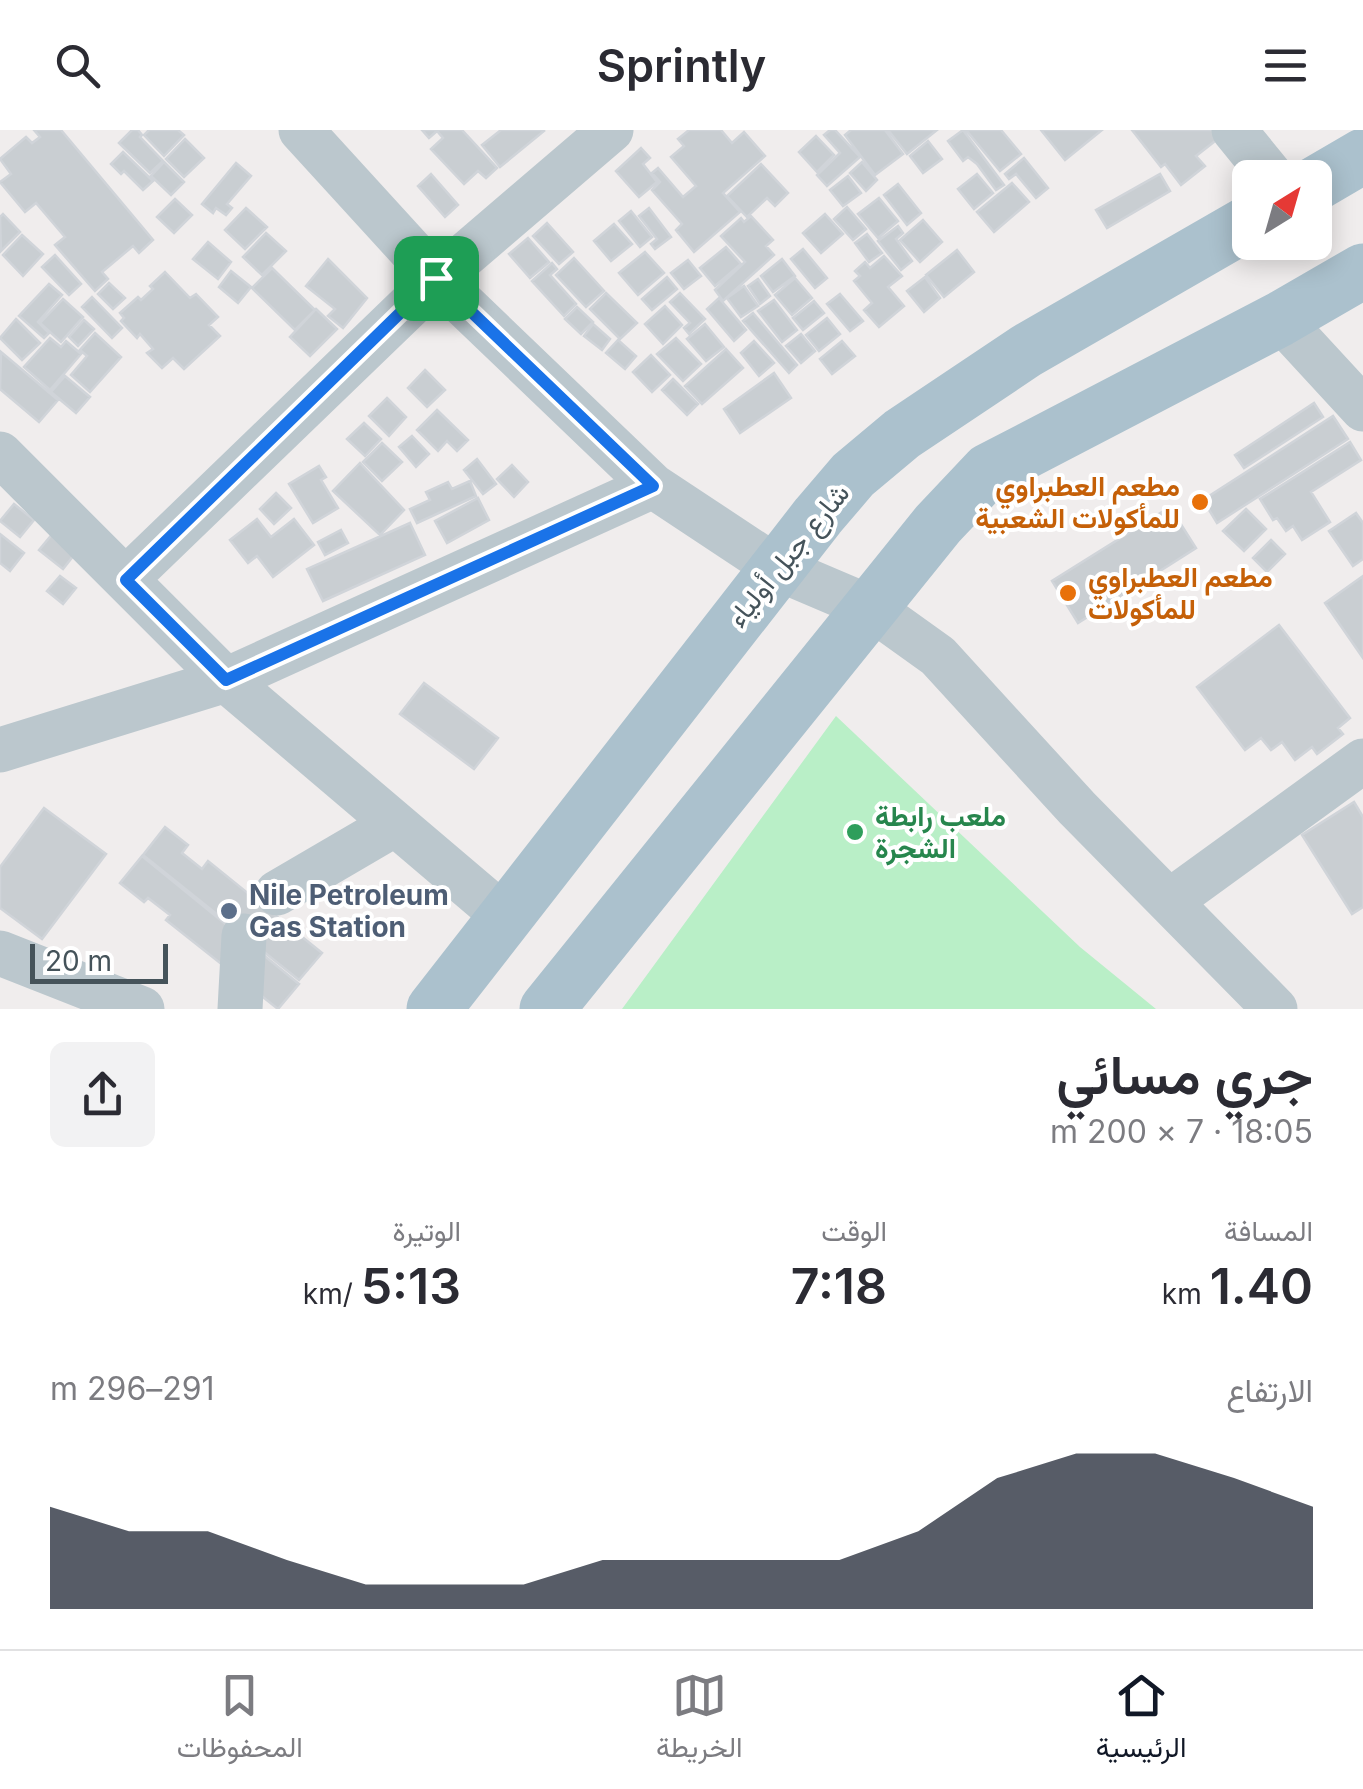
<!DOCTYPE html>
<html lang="ar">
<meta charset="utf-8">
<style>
:root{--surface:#fff;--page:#f2f2f3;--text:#2b2b33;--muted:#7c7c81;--line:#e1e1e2;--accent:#111827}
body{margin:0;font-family:Inter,Vazirmatn,sans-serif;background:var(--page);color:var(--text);direction:rtl;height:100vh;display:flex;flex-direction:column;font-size:38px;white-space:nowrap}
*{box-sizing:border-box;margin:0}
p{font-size:32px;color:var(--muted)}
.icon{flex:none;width:55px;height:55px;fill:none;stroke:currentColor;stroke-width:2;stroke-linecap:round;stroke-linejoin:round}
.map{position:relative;height:879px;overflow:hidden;direction:ltr}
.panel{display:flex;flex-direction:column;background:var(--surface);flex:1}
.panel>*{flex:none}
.needle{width:65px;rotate:37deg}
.tools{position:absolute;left:1232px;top:30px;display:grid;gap:20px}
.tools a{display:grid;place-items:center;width:100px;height:100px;border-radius:15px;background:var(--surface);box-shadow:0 5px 25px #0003;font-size:50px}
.scale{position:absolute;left:30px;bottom:25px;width:138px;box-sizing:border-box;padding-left:10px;border:5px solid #45535a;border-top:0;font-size:28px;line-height:35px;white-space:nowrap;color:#45535a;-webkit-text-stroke:8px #fff;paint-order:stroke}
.pin{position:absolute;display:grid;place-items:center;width:85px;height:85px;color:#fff;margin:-42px;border-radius:20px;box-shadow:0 5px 15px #0006}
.round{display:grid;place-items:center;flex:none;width:105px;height:105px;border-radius:15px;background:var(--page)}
.headline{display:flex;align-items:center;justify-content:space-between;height:170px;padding:0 50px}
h1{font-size:55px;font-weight:600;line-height:75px}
.stats{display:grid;grid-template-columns:repeat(3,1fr);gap:15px;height:170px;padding:10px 50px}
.stats div{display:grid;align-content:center}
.stats b{font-size:50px;font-weight:600}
.stats small{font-size:28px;font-weight:400}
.stats p{font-size:28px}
.chart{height:280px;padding:20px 50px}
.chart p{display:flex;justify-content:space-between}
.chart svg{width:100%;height:180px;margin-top:10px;fill:var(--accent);opacity:.7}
header{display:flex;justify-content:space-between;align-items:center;height:130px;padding:0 50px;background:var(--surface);font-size:45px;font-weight:600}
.tab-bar{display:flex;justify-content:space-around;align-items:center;height:140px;border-top:2px solid var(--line);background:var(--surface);font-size:28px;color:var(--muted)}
.tab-bar a{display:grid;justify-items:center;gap:5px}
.tab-bar .selected{color:var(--accent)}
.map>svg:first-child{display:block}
.green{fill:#b9efc7}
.building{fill:#c9ced2;stroke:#d0d4d9;stroke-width:2.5}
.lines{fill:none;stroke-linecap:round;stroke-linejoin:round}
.minor{stroke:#bbc7cd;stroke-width:45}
.major{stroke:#abc1cd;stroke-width:55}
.route-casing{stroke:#fff;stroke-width:20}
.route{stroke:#1a73e8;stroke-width:12}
.food-dot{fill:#e8710a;stroke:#fff;stroke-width:4}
.leisure-dot{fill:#2e9e5b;stroke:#fff;stroke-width:4}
.service-dot{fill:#5c6f8a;stroke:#fff;stroke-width:4}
.labels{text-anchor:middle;stroke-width:8;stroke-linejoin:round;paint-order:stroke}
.food-label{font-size:28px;font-weight:bold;fill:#c56008;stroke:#fff;text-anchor:end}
.street-label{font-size:28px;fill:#45535a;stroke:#fff}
.leisure-label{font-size:28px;font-weight:bold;fill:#27864d;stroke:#fff;text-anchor:start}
.service-label{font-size:28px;font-weight:bold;fill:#4e5e75;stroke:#fff;text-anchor:start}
</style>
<header><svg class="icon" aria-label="menu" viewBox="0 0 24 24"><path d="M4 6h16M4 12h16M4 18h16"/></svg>Sprintly<svg class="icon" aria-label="search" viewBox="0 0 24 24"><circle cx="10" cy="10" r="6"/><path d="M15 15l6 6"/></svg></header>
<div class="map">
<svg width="1363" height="879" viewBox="0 0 1363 879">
<rect width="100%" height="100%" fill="#f0eded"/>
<path class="green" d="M836,586l244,231 76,62h-534z"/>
<path class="building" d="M34,0h27l92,110 -14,13 -6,-7 -31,26 6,7 -13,12 -40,-46 10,-8 -29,-34 -11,9 -25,-30 11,-8 -11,-15 26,-22 6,6 8,-6z
M132,0h6l4,5 -2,2 23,24 -13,12 -31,-30z
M149,0h29l6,5 -20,21 -20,-21z
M422,0h40l35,38 -11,10 -8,-7 -14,13 -33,-35 12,-11 -6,-7 -8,7z
M501,0h42l1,1 -44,36 -18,-22z
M689,0h32l11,13 12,-11 21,24 -42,37 17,19 -46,40 -18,-22 6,-6 -30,-34 8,-8 -8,-9 6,-5 25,29 13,-11 -25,-29 13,-11 -6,-7z
M830,0h5l25,27 -33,29 -10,-11 23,-22 -16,-18z
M851,0h34l18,24 -28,21 -30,-40z
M888,0h49l-30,24z
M963,0l41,55 -8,5 -19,-26 -9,-7 -5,4 -15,-20z
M966,0h35l20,24 -21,17z
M1041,0h61l-37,30z
M1132,0h81l6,8 -23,18 9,10 -24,19 -16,-21 -4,3z
M816,6l18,19 -17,17 -18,-20z
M185,9l19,19 -20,19 -18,-18z
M928,11l14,18 -19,14 -13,-17z
M641,18l9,10 -7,6 14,18 -18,15 -23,-26z
M123,22l30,29 -10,9 -19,-19 -3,3 -10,-10z
M1024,28l24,30 -12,10 -20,-24 -7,5 -4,-5z
M164,32l20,20 -13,13 -20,-19z
M862,32l15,18 -11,11 -16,-18z
M236,33l15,13 -24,28 5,4 -6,7 -10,-7 -3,5 -11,-9z
M761,34l27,29 -13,13 -8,-8 -20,19 -20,-21z
M431,44l27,31 -13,12 -27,-31z
M977,44l16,19 -19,16 -16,-20z
M1160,44l10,17 -63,37 -11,-18z
M848,46l13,17 -18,13 -13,-16z
M1012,53l17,19 -35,30 -17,-20z
M898,54l23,29 -14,12 -23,-30z
M879,68l19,23 -20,17 -20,-24z
M175,69l17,16 -18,18 -17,-16z
M847,77l19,22 -13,11 -19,-21z
M246,78l21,19 -22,22 -20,-19z
M649,78l22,29 -16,12 -4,-5 6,-5 -18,-23z
M631,81l21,26 -12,10 -21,-26z
M3,84l17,18 -19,19 -1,-34z
M825,84l18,20 -22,19 -18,-20z
M751,86l22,24 -7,6 8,9 -51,46 -8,-11 30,-28 -24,-26 20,-18 3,4z
M923,90l19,22 -22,20 -20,-22z
M547,93l26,29 -14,12 -26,-28z
M614,94l18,20 -21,17 -17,-20z
M898,96l5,7 -7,6 16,22 -11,9 -23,-29z
M266,103l20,18 -24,24 -19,-18z
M867,104l15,19 -13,9 -14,-19z
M22,105l21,19 -20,22 -20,-21z
M528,108l21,24 -19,16 -21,-24z
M208,112l23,20 -13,17 -25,-20z
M726,117l15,17 -26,22 -15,-18z
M803,119l24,29 -12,10 -24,-29z
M957,120l17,22 -30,25 -18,-22z
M645,122l19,21 -26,22 -19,-22z
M55,125l26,29 -12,11 -27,-28z
M884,126l18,20 -14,11 16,19 -25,21 -15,-17 8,-7 -18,-22 6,-5 -5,-5 10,-9 5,6z
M574,128l30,33 -18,16 -30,-32z
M328,129l39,39 -24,30 -15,-12 7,-7 -29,-23z
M782,129l13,17 -22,16 -12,-16z
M688,130l13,16 -17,13 -13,-16z
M552,133l5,6 -7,6 26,29 -12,12 -32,-35z
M272,138l43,42 -20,20 -43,-42z
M231,141l20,16 -13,16 -19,-16z
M165,142l25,26 6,-4 22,23 -9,8 11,11 -36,33 -11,-11 -11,10 -15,-15 6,-4 -13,-15 -3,4 -16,-17 3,-3 -4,-5 18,-16 3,3 12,-11 -3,-3z
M667,147l10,12 -25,21 -10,-11z
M925,147l15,21 -16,14 -17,-21z
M795,148l17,20 -20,17 -17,-20z
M758,149l12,17 -10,8 -12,-18z
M109,153l16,15 -12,11 -15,-15z
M49,154l13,11 -24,27 11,11 -5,5 -25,-22z
M744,156l14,20 -17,11 -14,-19z
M606,163l31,30 -17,16 -30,-30z
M680,163l25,26 -16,15 -5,-6 6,-5 -20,-21z
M840,164l23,27 -13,10 -23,-27z
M92,167l30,31 -10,10 -30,-31z
M719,168l27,32 -12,11 -27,-32z
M63,169l20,18 -22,25 -21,-19z
M774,170l23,30 -15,12 -24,-31z
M814,171l10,12 -21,17 -10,-12z
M665,176l17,19 -19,19 -18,-20z
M577,177l16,15 -12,12 -16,-15z
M316,179l21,20 -27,27 -20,-19z
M753,183l44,52 -8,8 -46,-52z
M827,188l13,16 -21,17 -13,-16z
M16,189l24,24 -18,17 -22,-22z
M84,190l10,9 -16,17 -9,-9z
M593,194l17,15 -8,11 -18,-14z
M705,194l19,23 -18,14 -19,-22z
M95,203l26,24 -31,35 -19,-17 16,-19 -7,-6z
M801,204l14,17 -14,12 -15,-17z
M50,208l11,9 5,-6 15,13 -31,36 -26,-23z
M676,208l25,26 -18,17 -26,-27z
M618,210l18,16 -11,13 -19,-16z
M754,211l20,22 -15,13 -18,-23z
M842,211l13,15 -23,18 -12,-15z
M726,219l17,19 -41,36 -17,-18z
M1,222l57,48 -19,22 -39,-33z
M651,225l19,20 -18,17 -19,-20z
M425,240l20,20 -18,17 -19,-19z
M774,243l17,25 -51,35 -16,-24z
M65,246l25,21 -14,16 -25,-21z
M673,249l25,25 -11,11 -25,-25z
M387,268l19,19 -17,19 -20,-20z
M1314,273l9,14 -79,51 -9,-13z
M437,280l31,30 -11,11 -10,-10 -9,10 -21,-21z
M1333,286l15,23 -131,84 -14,-23z
M364,293l17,16 -16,17 -18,-17z
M412,306l17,18 -13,13 -17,-20z
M1350,312l11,18 -50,32 19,30 -28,18 -9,-14 -7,5 -9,-13 -4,2 -13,-21z
M382,313l20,19 -20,19 -19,-19z
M477,329l19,25 -13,10 -19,-24z
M360,333l44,47 -24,25 -47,-44z
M512,335l16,17 -14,15 -17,-18z
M319,336l7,11 -5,3 17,28 -25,15 -24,-39z
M470,351l6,15 -59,27 -7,-14 20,-9 -4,-8 22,-10 4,7z
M276,363l15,15 -17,16 -14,-15z
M478,368l11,22 -42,23 -12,-22z
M14,374l20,16 -14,17 -20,-16z
M1170,377l26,41 -118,75 -26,-42z
M1246,379l20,20 -22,22 -21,-20z
M1356,383l7,10v36l-10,7 -24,-35z
M257,389l14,18 23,-18 20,26 -41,32 -16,-21 -9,7 -18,-23z
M410,393l15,32 -102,46 -16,-32z
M341,400l7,13 -23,12 -7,-13z
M54,402l24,18 -15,19 -24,-19z
M0,404l24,19 -14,18 -10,-8z
M1271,410l14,14 -18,18 -14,-14z
M60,446l16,12 -13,16 -16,-13z
M1363,446v82l-38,-55z
M1279,495l71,93 -12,10 5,6 -26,20 -5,-7 -17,13 -13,-18 -11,8 -10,-12 -16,12 -48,-63z
M424,553l74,55 -24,31 -74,-55z
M1354,672l9,15v90l-11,7 -50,-79z
M44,678l62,46 -64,85 -42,-31v-41z
M165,697l23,18 -6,8 20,16 6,-8 114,92 -23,27 -156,-125z
M142,726l157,128 -21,25 -112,-89 4,-5 -22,-17 -4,4 -24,-19z"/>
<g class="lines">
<path class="minor" d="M301,0l136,149 216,207 124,82 94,40 67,48 139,152 198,201
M1234,0l39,48
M1280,189l83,90
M0,324l226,226 279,237
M126,449l311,-300 174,-149
M0,620l226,-70 427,-194
M277,763l118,-69
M1170,771l193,-140
M0,823l142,56
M240,879l4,-73"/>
<path class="major" d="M1315,54l48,-28
M434,879l384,-493 35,-41 49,-41 124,-83 224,-129
M547,879l391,-485 50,-53 292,-152 83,-48"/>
</g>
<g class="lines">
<g class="route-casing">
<path id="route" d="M436,148l217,208 -427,194 -100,-100z"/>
</g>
<use href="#route" class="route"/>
</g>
<g class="food-dot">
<circle cx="1200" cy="372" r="10"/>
<circle cx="1068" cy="463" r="10"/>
</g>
<circle class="leisure-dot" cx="855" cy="702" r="10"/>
<circle class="service-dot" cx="229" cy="781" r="10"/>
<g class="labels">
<g class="food-label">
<text x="1180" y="366">مطعم العطبراوي<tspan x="1180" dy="32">للمأكولات الشعبية</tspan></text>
<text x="1088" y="457" text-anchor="start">مطعم العطبراوي<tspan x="1088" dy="32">للمأكولات</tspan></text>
</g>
<g class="street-label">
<text transform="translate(788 425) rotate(-51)" y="10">شارع جبل أولياء</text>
</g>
<g class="leisure-label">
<text x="875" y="696">ملعب رابطة<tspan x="875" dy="32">الشجرة</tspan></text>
</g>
<g class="service-label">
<text x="249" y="775">Nile Petroleum<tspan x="249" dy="32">Gas Station</tspan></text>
</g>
</g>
</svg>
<div class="tools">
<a><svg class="needle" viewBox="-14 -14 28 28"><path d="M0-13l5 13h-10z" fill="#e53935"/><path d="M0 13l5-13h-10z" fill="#7c7c81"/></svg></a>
</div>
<div class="scale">20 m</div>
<div class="pin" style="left:436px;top:148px;background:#1e9e55"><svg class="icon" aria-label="arrive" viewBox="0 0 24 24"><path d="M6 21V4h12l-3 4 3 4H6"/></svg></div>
</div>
<section class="panel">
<div class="headline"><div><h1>جري مسائي</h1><p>18:05 · 7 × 200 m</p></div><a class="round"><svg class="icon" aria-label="share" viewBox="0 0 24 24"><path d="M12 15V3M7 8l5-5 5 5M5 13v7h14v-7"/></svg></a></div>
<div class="stats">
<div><p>المسافة</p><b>1.40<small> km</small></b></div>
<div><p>الوقت</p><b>7:18</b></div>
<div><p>الوتيرة</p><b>5:13<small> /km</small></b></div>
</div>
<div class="chart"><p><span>الارتفاع</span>291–296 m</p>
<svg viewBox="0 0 160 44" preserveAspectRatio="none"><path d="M0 44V19L10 25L20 25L30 32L40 38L50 38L60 38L70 32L80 32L90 32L100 32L110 25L120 12L130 6L140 6L150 12L160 19V44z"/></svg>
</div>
</section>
<nav class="tab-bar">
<a class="selected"><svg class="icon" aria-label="home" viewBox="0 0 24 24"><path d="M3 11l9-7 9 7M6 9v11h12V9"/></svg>الرئيسية</a>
<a><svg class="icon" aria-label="map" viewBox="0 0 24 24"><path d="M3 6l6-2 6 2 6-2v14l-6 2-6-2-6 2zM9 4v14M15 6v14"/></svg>الخريطة</a>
<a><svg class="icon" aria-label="saved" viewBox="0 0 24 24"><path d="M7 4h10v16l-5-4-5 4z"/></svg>المحفوظات</a>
</nav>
